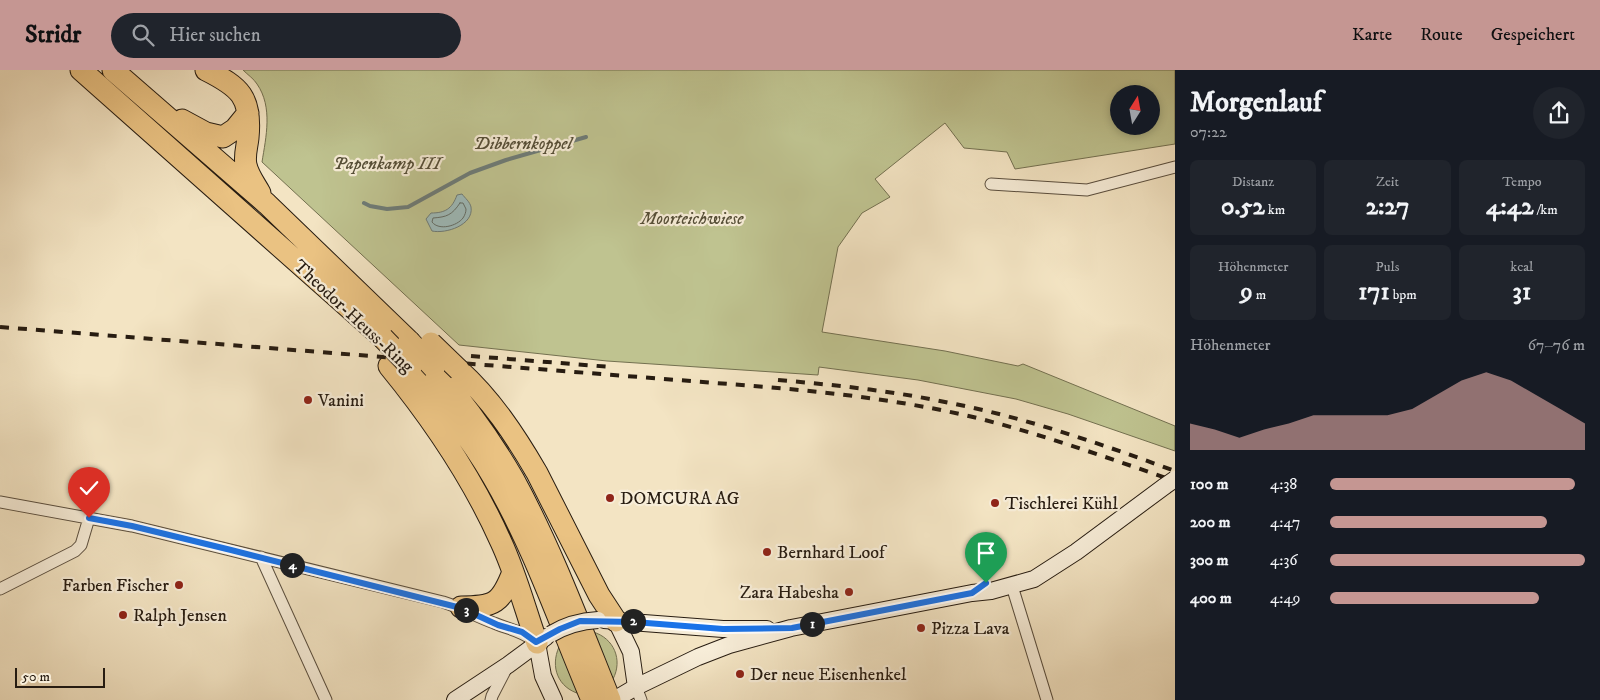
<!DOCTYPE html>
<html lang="de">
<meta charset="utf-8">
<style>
:root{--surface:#171b24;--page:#20242c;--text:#f1f3f6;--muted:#9ea1a6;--accent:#c59692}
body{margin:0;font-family:"IM FELL DW Pica",serif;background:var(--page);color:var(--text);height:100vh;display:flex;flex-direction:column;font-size:19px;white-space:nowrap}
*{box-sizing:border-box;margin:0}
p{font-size:16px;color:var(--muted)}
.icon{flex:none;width:28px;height:28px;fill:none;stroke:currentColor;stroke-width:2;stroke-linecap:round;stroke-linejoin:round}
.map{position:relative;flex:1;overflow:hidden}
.side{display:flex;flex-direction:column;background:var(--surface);width:425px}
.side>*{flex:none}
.needle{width:32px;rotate:11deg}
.controls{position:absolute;left:1110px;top:15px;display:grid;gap:10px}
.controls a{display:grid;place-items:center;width:50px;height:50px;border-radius:50%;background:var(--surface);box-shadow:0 2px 8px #0003;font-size:25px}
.scale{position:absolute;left:15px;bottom:12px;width:90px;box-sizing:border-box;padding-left:5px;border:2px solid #271c11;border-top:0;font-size:14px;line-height:18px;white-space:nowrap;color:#271c11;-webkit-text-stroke:4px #f7edd8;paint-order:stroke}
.pin{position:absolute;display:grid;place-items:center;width:42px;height:42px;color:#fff;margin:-51px -21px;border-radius:50% 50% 50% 0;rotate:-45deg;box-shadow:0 0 5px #0007}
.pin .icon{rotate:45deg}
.km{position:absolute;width:25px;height:25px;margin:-12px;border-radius:50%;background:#222;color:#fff;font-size:14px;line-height:25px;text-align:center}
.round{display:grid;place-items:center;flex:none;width:52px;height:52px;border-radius:26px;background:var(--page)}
.head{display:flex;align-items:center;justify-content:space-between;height:85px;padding:0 15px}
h1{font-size:28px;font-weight:800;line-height:38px}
.metrics{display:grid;grid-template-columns:repeat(3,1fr);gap:8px;height:85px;padding:5px 15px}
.metrics div{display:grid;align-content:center;border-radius:8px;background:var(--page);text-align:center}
.metrics b{font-size:25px;font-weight:800}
.metrics small{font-size:14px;font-weight:400}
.metrics p{font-size:14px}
.chart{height:140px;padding:10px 15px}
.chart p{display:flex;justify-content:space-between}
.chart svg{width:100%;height:90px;margin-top:5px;fill:var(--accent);opacity:.7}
ul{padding:0 15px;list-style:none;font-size:16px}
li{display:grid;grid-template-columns:80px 60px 1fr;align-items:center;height:38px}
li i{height:12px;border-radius:6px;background:var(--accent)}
header{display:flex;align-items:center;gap:30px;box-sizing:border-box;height:70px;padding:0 25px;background:var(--accent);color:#111}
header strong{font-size:24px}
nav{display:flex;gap:28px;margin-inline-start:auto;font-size:18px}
.search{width:350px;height:45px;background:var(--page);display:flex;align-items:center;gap:12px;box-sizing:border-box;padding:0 18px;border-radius:28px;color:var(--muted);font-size:19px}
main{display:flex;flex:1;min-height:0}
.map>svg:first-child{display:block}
.green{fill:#bfc390;stroke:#737050;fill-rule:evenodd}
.water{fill:#9ebcbc;stroke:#6e7c78}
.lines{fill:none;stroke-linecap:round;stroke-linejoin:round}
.shore{stroke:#626c66;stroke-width:1}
.stream{stroke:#6e7c78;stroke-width:4}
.street-casing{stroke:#5a4e3e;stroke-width:13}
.secondary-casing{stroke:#271c11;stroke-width:18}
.highway-casing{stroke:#271c11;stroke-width:23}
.street{stroke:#f7edd8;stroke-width:11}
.secondary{stroke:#f7edd8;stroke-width:16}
.highway{stroke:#eac282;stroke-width:21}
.rail{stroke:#271c11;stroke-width:4;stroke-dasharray:9 9;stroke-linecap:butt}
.secondary-bridge-casing{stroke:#271c11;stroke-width:18;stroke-linecap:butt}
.highway-bridge-casing{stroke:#271c11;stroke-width:23;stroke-linecap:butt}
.secondary-bridge{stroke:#f7edd8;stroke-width:16}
.highway-bridge{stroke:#eac282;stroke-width:21}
.route-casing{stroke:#fff;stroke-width:10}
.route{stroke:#1a73e8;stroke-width:6}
.poi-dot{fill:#8f2418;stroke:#f7edd8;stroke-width:2}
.labels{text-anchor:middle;stroke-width:4.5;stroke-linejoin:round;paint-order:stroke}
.park-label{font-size:18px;font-style:italic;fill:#554e37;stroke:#f7edd8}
.street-label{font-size:18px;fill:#271c11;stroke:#f7edd8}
.poi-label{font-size:18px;fill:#271c11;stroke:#f7edd8;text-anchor:start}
</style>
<header>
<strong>Stridr</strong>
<div class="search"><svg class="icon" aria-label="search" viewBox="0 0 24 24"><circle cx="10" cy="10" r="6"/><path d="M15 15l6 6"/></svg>Hier suchen</div>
<nav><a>Karte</a><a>Route</a><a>Gespeichert</a></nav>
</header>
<main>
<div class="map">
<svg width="1175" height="630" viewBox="0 0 1175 630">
<rect width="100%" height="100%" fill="#f3e4c3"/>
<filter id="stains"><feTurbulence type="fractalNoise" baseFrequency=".004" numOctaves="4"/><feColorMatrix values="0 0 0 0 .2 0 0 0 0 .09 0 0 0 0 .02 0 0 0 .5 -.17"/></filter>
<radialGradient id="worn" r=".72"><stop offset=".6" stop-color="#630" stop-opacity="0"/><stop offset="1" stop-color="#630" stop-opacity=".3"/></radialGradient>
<path class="green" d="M243,0h932v74l-160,25 -8,-17 -43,-4 -19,-25 -70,56 15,18 -28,16 -24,34 -16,85 123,19 73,15 5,-2 152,62v25l-107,-37 -52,-15 -98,-19 -99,-13 -1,8 -211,-14 -148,-16 -197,-183c4,-25 11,-55 -5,-78 -3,-5 -9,-9 -14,-14zM1119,24h32v32h-32z
M593,562c21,6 30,28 20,47l-2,1z
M559,577l21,47c-22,-6 -30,-27 -21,-47z"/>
<path class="water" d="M462,124c3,4 8,8 9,13 3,18 -25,27 -39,24l-6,-12 5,-6c14,0 21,-4 26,-18z"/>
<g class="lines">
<path class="shore" d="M460,133h3l3,6c0,3 -1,6 -3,9 -6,8 -24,13 -31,4l1,-4c14,-1 19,-3 27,-15z"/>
<path class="stream" d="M364,133l6,3 17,3 21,-2 62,-34 36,-13 80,-23"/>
<g class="street-casing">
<path id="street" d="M991,114l96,6 88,-23
M0,432l132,24 311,76c19,6 32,14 51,21 16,7 24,6 39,17
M261,487l65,143
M1012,516l35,114
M0,519l75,-38 6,-6 8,-27
M636,617l5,13
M491,630l1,-4 15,-29"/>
</g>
<g class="secondary-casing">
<path id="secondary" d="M604,550l119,9h44
M616,551l15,31 5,35
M537,573l6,33 11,24
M455,630l53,-35 38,-28
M614,630l22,-13 62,-30 31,-12 62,-17 181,-35 19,-2 43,-12 42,-27 89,-66"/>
</g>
<g class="highway-casing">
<path id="highway" d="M81,0l302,268
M113,0l154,134 142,137
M206,0c34,17 46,27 42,68 -1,9 -4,18 -2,27 2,10 9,19 14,28
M182,50l24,13 17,4 12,-8 13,-16
M389,296c45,55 83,111 112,176 15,32 24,67 36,101
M411,297c30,35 59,70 82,110 41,70 67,148 99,223
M434,298c30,35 57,72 80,112 38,70 66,146 96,220
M459,300c32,29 56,65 78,103l62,122 17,26
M461,537c34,0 40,-4 52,-35"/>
</g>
<use href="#street" class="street"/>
<use href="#secondary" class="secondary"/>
<use href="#highway" class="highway"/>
<path class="rail" d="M0,257l767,60c69,6 138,14 206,30 69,17 135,41 202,64
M471,286l140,11
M778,310c58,5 115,11 172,23 77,15 151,41 225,68"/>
<g class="secondary-bridge-casing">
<path id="secondary-bridge" d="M1165,416l10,-7
M551,564c15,-9 29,-13 47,-14"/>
</g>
<g class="highway-bridge-casing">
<path id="highway-bridge" d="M383,268l28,29
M409,271l25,27
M431,273l28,27"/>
</g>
<use href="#secondary-bridge" class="secondary-bridge"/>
<use href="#highway-bridge" class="highway-bridge"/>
</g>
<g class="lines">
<g class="route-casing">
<path id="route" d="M89,448l43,8 99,24 230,58 37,17 24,7 14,10 24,-13 20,-8 54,1 89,7 69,-1 180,-35 14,-10"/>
</g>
<use href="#route" class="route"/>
</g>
<g class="poi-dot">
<circle cx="308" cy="330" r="5"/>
<circle cx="610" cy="428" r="5"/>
<circle cx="995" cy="433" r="5"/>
<circle cx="767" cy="482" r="5"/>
<circle cx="179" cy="515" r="5"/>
<circle cx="849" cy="522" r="5"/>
<circle cx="123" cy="545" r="5"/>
<circle cx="921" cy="558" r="5"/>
<circle cx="740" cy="604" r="5"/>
</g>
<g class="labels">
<g class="park-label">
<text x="523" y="79">Dibbernkoppel</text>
<text x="387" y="99">Papenkamp III</text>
<text x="692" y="154">Moorteichwiese</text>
</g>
<g class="street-label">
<text transform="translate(354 246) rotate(43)" y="6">Theodor-Heuss-Ring</text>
</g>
<g class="poi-label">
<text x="318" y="336">Vanini</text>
<text x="620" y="434">DOMCURA AG</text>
<text x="1005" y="439">Tischlerei Kühl</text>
<text x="777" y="488">Bernhard Loof</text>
<text x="169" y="521" text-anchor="end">Farben Fischer</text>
<text x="839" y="528" text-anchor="end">Zara Habesha</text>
<text x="133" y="551">Ralph Jensen</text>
<text x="931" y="564">Pizza Lava</text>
<text x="750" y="610">Der neue Eisenhenkel</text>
</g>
</g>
<rect width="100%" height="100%" filter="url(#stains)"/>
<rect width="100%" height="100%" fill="url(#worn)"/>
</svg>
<div class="controls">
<a><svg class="needle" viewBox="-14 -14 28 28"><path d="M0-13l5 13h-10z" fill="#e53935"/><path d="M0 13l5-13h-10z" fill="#9ea1a6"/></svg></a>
</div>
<div class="scale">50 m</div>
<div class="pin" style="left:986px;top:513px;background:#1e9e55"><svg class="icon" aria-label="arrive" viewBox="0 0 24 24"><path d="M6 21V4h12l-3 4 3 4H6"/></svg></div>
<div class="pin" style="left:89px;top:448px;background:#d93025"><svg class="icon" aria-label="check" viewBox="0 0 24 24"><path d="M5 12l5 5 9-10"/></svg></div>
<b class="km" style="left:812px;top:554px">1</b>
<b class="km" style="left:633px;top:551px">2</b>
<b class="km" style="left:466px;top:540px">3</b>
<b class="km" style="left:292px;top:495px">4</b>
</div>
<section class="side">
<div class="head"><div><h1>Morgenlauf</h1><p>07:22</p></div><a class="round"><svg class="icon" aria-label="share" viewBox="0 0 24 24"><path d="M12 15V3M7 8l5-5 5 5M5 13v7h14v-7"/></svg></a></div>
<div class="metrics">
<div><p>Distanz</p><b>0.52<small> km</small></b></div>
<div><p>Zeit</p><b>2:27</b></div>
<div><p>Tempo</p><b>4:42<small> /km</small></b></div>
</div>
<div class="metrics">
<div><p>Höhenmeter</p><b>9<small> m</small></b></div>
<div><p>Puls</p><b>171<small> bpm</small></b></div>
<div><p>kcal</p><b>31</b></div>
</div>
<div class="chart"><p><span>Höhenmeter</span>67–76 m</p>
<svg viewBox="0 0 160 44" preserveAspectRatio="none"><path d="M0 44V31L10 34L20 38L30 34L40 31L50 27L60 27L70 27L80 27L90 24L100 17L110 10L120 6L130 10L140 17L150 24L160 31V44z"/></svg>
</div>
<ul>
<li><b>100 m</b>4:38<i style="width:96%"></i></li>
<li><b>200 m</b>4:47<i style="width:85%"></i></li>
<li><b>300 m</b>4:36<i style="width:100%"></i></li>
<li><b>400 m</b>4:49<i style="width:82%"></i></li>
</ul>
</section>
</main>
